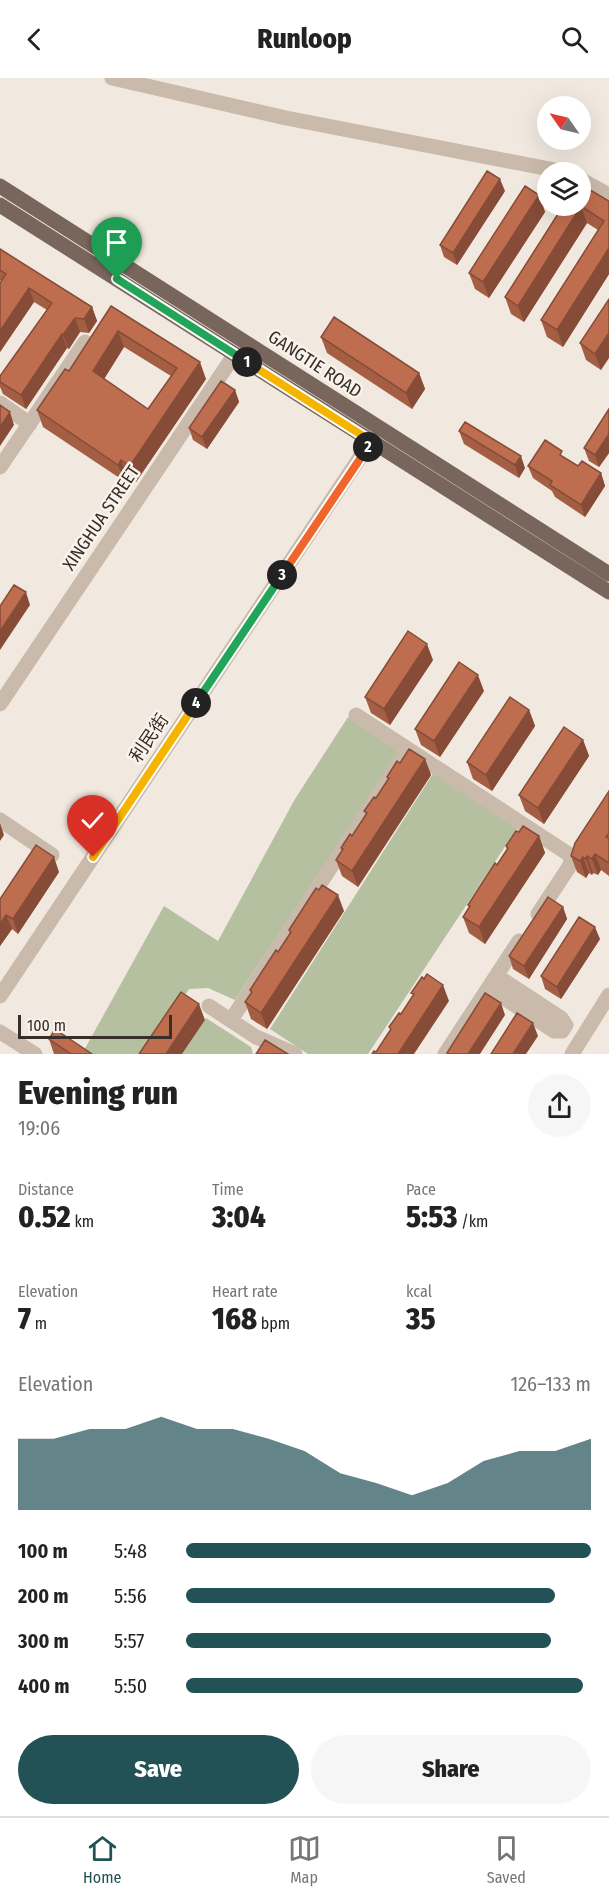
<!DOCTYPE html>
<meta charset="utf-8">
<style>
:root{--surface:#fff;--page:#f6f6f6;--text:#222;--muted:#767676;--line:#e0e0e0;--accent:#225156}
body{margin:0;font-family:"Fira Sans Condensed","Noto Sans SC",sans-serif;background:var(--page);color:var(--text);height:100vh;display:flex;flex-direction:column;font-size:22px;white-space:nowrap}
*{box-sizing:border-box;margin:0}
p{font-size:20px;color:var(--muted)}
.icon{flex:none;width:33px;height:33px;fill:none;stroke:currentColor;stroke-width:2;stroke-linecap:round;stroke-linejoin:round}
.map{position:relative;height:976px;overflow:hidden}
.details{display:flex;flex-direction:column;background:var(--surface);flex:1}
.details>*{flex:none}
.needle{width:39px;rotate:304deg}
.fabs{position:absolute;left:537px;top:18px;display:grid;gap:12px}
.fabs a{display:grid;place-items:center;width:54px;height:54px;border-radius:50%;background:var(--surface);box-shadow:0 6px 24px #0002;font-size:30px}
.scale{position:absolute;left:18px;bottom:15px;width:154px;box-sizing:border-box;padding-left:6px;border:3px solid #372e2a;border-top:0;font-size:16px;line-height:21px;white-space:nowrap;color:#372e2a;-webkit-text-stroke:4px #f9f3eb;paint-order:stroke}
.pin{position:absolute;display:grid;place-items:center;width:51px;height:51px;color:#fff;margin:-62px -26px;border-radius:50% 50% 50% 0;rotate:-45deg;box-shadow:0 0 6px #0007}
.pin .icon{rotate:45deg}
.km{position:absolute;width:30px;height:30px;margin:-15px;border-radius:50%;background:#222;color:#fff;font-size:16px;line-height:30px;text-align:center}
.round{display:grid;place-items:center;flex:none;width:63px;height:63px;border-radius:32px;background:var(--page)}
.overview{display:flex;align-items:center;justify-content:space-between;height:102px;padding:0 18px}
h1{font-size:33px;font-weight:800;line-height:45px}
.stats{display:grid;grid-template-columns:repeat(3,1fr);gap:9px;height:102px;padding:6px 18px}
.stats div{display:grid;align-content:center}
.stats b{font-size:30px;font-weight:800}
.stats small{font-size:16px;font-weight:400}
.stats p{font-size:16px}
.chart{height:168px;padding:12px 18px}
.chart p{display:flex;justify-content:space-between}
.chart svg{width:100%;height:108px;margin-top:6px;fill:var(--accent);opacity:.7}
.button{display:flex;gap:12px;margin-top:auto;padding:12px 18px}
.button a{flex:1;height:69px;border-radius:36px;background:var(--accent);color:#fff;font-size:24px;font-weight:800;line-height:69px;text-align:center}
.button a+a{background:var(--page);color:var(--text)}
ul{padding:0 18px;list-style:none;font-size:20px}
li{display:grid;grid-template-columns:96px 72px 1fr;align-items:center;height:45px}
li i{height:15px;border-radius:8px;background:var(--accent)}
header{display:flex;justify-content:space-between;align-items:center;height:78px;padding:0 18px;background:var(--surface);font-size:27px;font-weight:800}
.dock{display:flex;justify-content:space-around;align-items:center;height:84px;border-top:2px solid var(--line);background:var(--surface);font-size:16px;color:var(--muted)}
.dock a{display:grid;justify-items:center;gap:3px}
.dock .on{color:var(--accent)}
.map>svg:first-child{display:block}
.green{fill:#b4c09f}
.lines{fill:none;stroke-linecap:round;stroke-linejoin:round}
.minor{stroke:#c9baab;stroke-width:15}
.major{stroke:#78665c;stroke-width:15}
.wall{fill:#a45e44;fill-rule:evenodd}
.shaded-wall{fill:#864c37}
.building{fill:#bf6d4f;stroke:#864c37;stroke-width:1.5;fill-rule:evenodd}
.split-1-casing{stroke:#fff;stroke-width:12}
.split-2-casing{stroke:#fff;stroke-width:12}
.split-3-casing{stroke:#fff;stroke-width:12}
.split-4-casing{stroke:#fff;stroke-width:12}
.split-5-casing{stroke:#fff;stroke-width:12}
.split-1{stroke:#22a559;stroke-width:8}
.split-2{stroke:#f5b400;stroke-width:8}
.split-3{stroke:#f0652b;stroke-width:8}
.split-4{stroke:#22a559;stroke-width:8}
.split-5{stroke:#f5b400;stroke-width:8}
.labels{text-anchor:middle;stroke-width:5;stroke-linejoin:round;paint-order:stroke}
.street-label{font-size:18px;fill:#372e2a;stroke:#f9f3eb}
</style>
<header><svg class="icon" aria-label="back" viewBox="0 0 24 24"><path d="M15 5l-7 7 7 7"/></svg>Runloop<svg class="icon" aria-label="search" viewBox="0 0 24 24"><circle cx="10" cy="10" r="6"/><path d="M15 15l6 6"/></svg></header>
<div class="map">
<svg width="609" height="976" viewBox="0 0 609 976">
<rect width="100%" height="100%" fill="#f1e9df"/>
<path class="green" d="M348,639l49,33v4l-162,246 -27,-12 -19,1 -44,65h-63l82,-148 54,35 77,-142z
M434,694l84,55 -150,227h-60l-38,-25z
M206,940l45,29 2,7h-71z"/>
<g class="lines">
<path class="minor" d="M112,0l174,40 279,54
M580,101l29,16
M0,325l30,21
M0,389l85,-125
M0,626l235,-350
M356,637l214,140 1,5 -2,7 -31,47
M0,742l52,35
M489,910l65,43h8l4,-6 -5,-7 -64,-42
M0,918l371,-555
M209,928l47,31 39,17
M231,942l177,-271
M0,954l35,22
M445,976l74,-113
M572,976l37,-59"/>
<path class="major" d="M0,108l609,388
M0,127l609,387"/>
</g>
<path class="wall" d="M505,113l-48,74 -13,-8 -4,-12z
M539,117l6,17 -56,86 -14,-9 -6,-16z
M609,123v73l-46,73 -16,-10 -6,-17 57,-90 -11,-7 -63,99 -13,-8 -6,-17 57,-90 -3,-1h21z
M0,171l92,58 5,14 -8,12 -9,-1 -11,17 -2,-1 -41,61 -23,-15 -3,-7v-11l47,-66 -13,-8 -34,50v-69l1,-2 -1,-1z
M609,221l-8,71 -15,-10 -6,-17z
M111,228l95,73 -70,103 -9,-6 -3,5 -81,-54 -6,-17 32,-39zM124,269l47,29 -23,33 -44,-30z
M321,259l98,36 6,16 -13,20 -85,-56z
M235,312l4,12 -32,47 -14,-9 -4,-12z
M609,331v44l-10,14 -10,-6 -5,-13z
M459,353l66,37 -6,10 -55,-34z
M565,380l13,8 23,7 4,13 -20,31 -30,-20 -3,-6 -19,-13 -5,-12z
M433,582l-43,65 -19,-12 -6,-16z
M484,613l-44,66 -19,-12 -6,-16z
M529,632l6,16 -43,65 -19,-12 -6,-17z
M583,662l6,16 -45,68 -19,-13 -6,-16z
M425,681l6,16 -73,112 -16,-11 -6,-16 6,-9 -1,-3 11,-12 14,-22 -2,-3 12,-13 12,-18 -1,-3 13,-14z
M609,713v85l-8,-6 -3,5 -5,-2 -1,2 -3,-2 -3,5 -9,-6 -6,-16z
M519,754l20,4 6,17 -60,91 -16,-11 -6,-16 6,-9 -1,-3 39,-55 -1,-4z
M59,794l-41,62 -6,-5 -12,17v-47z
M563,829l4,12 -38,60 -16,-10 -4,-13z
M344,833l-77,118 -16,-10 -6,-17 6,-9 -1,-3 28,-38 12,-18 -1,-4z
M600,861l-39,60 -16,-10 -4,-13z
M49,961l43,15h-38z"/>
<path class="shaded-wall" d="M500,101l5,12 -48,74 -4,-12z
M539,117l6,17 -56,86 -6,-16z
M581,128l6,17 -63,99 -6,-16z
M609,170v26l-46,73 -6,-17z
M29,210l5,14 -34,50v-21z
M92,229l5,14 -8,12 -5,-14z
M75,240l5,14 -11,17 -6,-14z
M118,253l6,16 -25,40 -6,-16z
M609,255v25l-8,12 -6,-16z
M62,256l5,14 -41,61 -5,-14z
M200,284l6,17 -70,103 -6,-16z
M419,295l6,16 -13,20 -6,-16z
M235,312l4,12 -32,47 -5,-12z
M10,334l4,13 -14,21v-19z
M609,356v19l-10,14 -4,-12z
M521,378l4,12 -6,10 -4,-13z
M121,382l6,16 -3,5 -6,-16z
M601,395l4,13 -20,31 -4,-12z
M26,514l4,13 -30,45v-19z
M427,566l6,16 -43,65 -6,-16z
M478,597l6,16 -44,66 -6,-16z
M529,632l6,16 -43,65 -6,-16z
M583,662l6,16 -45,68 -6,-16z
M425,681l6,16 -73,112 -6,-16z
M0,745l4,12 -4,6z
M539,758l6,17 -60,91 -6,-17z
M595,776l6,16 -3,5 -6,-16z
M587,778l6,17 -1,2 -6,-16z
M54,779l5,15 -41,62 -5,-15z
M583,779l6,16 -3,5 -6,-17z
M338,817l6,16 -77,118 -6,-16z
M563,829l4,12 -38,60 -5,-13z
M6,837l6,14 -12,17v-22z
M595,849l5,12 -39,60 -4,-12z
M443,907l6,16 -35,53h-16z
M501,925l4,12 -25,39h-12z
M199,926l6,16 -23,34h-16z
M533,945l5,13 -12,18h-13z"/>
<path class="building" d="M487,93l13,8 -47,74 -13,-8z
M580,106l29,17v47l-52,82 -16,-10 63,-99 -23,-15 -63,100 -13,-9 58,-91h17z
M525,108l14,9 -56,87 -14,-9z
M0,171l92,58 -8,12 -9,-1 -12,17 -1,-1 -41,61 -21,-13v-6l52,-73 -23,-15 -29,43v-48l6,-9 -6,-4z
M609,221v34l-14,21 -15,-11z
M111,228l89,56 -70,104 -9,-6 -3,5 -81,-55 28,-41 4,2zM118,253l59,37 -29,41 -55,-38z
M334,239l85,56 -13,20 -85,-56z
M221,303l14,9 -33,47 -13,-9z
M0,327l10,7 -10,15z
M609,331v25l-14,21 -11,-7z
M465,344l56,34 -6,9 -56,-34z
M545,362l17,11 -2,4 18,11 4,-5 19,12 -20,32 -31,-20 2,-4 -24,-15z
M14,507l12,7 -26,39v-25z
M408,553l19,13 -43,65 -19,-12z
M459,584l19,13 -44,66 -19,-12z
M510,619l19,13 -43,65 -19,-13z
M564,649l19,13 -45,68 -19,-13z
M409,671l16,10 -73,112 -16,-11 7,-11 -2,-1 9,-14 2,2 15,-23 -3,-2 10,-14 2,1 13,-20 -2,-1 10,-16 3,2z
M609,713v42l-3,4 3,2v24l-14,-9 -3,5 -5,-3 -1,3 -3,-2 -3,4 -9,-5 4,-13z
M523,748l16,10 -60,91 -16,-10 7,-11 -2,-1 27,-42 2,2 11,-17 -2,-2 10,-15 3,1z
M36,767l18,12 -41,62 -7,-4 -6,9v-25z
M322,807l16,10 -77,118 -16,-11 7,-10 -2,-2 26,-40 2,2 13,-20 -2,-2 27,-42 3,2z
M548,819l15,10 -39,59 -15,-10z
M579,839l16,10 -38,60 -16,-11z
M427,896l16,11 -45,69h-26l2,-3 2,1 15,-23 -2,-2 10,-14 2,1 13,-20 -3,-1 11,-16 2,2z
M181,914l18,12 -33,50h-27z
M485,915l16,10 -33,51h-19l-2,-1z
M517,935l16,10 -20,31h-22z
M55,951l37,25h-21l-22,-15z
M265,962l23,14h-32z"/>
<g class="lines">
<g class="split-1-casing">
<path id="split-1" d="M117,201l130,83"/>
</g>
<g class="split-2-casing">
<path id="split-2" d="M247,284l124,79 -3,6"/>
</g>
<g class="split-3-casing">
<path id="split-3" d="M282,497l86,-128"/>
</g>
<g class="split-4-casing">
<path id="split-4" d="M196,625l86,-128"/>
</g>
<g class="split-5-casing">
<path id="split-5" d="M93,779l103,-154"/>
</g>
<use href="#split-1" class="split-1"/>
<use href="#split-2" class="split-2"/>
<use href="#split-3" class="split-3"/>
<use href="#split-4" class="split-4"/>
<use href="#split-5" class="split-5"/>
</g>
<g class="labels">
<g class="street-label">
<text transform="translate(315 286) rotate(33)" y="6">GANGTIE ROAD</text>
<text transform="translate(101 440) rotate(-56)" y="6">XINGHUA STREET</text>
<text transform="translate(149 660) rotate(-56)" y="6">利民街</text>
</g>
</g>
</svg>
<div class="fabs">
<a><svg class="needle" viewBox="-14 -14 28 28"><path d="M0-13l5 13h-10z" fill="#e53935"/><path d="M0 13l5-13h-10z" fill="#767676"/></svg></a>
<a><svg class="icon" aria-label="layers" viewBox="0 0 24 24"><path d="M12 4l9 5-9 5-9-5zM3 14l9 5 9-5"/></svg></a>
</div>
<div class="scale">100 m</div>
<div class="pin" style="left:117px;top:201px;background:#1e9e55"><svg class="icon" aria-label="arrive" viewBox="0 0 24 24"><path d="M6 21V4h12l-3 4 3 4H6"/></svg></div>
<div class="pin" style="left:93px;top:779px;background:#d93025"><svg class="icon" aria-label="check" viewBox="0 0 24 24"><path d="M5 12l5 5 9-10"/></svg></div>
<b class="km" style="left:247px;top:284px">1</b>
<b class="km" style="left:368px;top:369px">2</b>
<b class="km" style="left:282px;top:497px">3</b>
<b class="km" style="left:196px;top:625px">4</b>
</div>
<section class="details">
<div class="overview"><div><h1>Evening run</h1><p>19:06</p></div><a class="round"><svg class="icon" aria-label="share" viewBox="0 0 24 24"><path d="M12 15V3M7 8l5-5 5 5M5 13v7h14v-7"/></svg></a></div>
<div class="stats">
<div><p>Distance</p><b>0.52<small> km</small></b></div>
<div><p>Time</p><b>3:04</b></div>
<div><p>Pace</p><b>5:53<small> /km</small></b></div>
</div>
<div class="stats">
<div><p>Elevation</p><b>7<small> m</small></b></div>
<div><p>Heart rate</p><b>168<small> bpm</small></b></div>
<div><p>kcal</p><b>35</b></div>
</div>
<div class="chart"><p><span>Elevation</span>126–133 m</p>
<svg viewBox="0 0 160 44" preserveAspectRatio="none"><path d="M0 44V15L10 15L20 11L30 11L40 6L50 11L60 11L70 15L80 20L90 29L100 33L110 38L120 33L130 24L140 20L150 20L160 15V44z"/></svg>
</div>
<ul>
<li><b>100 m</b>5:48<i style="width:100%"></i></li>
<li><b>200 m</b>5:56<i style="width:91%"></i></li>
<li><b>300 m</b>5:57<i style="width:90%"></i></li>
<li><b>400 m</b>5:50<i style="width:98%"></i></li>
</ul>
<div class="button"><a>Save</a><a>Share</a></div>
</section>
<nav class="dock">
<a class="on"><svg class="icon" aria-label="home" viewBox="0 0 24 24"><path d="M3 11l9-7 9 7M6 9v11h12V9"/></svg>Home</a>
<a><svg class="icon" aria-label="map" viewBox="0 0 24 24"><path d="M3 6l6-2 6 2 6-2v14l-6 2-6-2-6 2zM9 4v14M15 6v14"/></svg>Map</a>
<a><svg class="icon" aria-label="saved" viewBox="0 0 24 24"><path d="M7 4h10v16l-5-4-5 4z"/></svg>Saved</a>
</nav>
